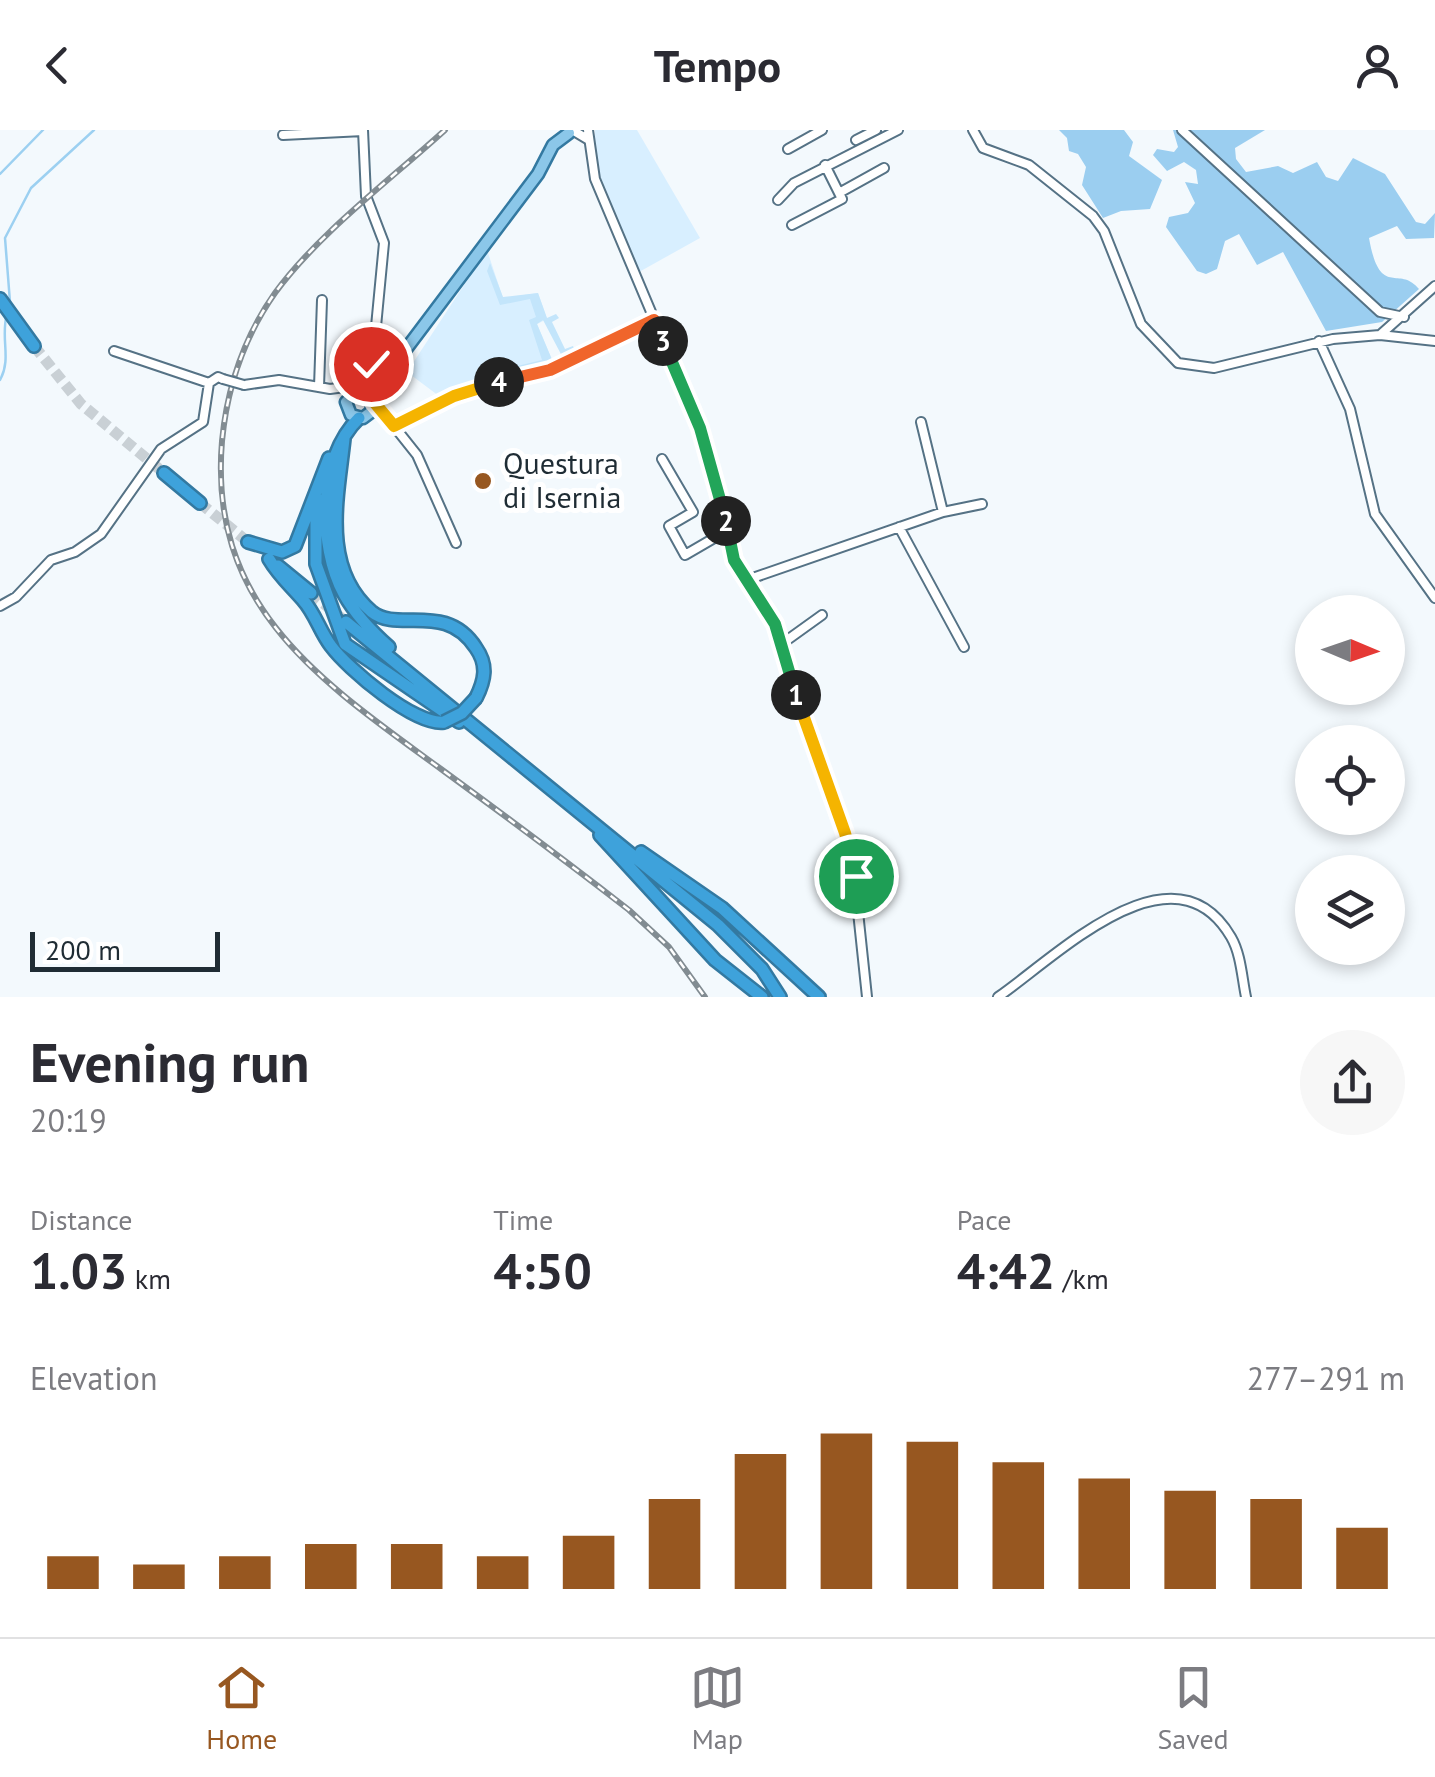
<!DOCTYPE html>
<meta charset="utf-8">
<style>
:root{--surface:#fff;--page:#f7f7f7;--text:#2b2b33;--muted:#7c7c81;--line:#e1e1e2;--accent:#975720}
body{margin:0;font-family:"PT Sans",sans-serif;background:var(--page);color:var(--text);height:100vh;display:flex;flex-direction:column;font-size:38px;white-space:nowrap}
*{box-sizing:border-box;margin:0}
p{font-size:32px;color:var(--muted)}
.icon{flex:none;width:55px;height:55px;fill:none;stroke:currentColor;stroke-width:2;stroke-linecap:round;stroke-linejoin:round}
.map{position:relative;height:867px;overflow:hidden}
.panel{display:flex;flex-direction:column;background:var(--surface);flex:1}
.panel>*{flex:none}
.needle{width:65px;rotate:92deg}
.buttons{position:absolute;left:1295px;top:465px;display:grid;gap:20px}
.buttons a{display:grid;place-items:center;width:110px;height:110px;border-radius:50%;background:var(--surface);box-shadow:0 5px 15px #0003;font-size:50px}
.scale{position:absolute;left:30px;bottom:25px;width:190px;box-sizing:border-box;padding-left:10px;border:5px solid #1f2c34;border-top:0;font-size:28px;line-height:35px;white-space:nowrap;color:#1f2c34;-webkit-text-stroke:8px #fff;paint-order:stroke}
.pin{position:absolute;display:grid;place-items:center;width:85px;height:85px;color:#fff;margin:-42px;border:5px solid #fff;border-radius:50%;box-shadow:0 2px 10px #0007}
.km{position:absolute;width:50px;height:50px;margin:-25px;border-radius:50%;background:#222;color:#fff;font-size:28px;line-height:50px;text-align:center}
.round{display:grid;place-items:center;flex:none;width:105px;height:105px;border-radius:52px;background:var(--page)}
.summary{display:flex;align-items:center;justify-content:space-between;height:170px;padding:0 30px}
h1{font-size:55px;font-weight:700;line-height:75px}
.stats{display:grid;grid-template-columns:repeat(3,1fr);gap:15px;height:170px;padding:10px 30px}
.stats div{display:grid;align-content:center}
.stats b{font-size:50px;font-weight:700}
.stats small{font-size:28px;font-weight:400}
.stats p{font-size:28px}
.chart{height:280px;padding:20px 30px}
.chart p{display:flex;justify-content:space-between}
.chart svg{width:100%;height:180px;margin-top:10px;stroke:var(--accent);stroke-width:6}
header{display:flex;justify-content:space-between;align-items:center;height:130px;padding:0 30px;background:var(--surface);font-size:45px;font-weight:700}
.tab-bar{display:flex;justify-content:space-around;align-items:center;height:140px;border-top:2px solid var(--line);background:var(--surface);font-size:28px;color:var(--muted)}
.tab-bar a{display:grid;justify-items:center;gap:5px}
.tab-bar .on{color:var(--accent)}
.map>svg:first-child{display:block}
.built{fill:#d8efff}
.green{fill:#c3e5fb}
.forest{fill:#9bcef0}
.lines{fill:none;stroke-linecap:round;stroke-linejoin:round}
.stream{stroke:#9cd0f1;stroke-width:2.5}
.highway-tunnel{stroke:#c9d0d5;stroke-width:11;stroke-dasharray:11 5.5;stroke-linecap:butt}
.minor-casing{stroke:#557285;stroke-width:12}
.major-casing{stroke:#3379a1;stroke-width:15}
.highway-casing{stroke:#3379a1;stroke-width:16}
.minor{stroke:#fff;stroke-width:8}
.major{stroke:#8bc7e9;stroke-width:10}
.highway{stroke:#3ea2db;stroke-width:11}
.rail-casing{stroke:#828c92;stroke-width:6}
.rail{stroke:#fff;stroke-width:2.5;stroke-dasharray:8;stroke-linecap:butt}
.minor-bridge-casing{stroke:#557285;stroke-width:12;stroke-linecap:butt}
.highway-bridge-casing{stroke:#3379a1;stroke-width:16;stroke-linecap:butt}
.minor-bridge{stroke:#fff;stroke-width:8}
.highway-bridge{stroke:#3ea2db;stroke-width:11}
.split-1-casing{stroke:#fff;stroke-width:20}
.split-2-casing{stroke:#fff;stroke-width:20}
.split-3-casing{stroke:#fff;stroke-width:20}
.split-4-casing{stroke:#fff;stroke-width:20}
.split-5-casing{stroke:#fff;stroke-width:20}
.split-1{stroke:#f5b400;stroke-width:12}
.split-2{stroke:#22a559;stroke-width:12}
.split-3{stroke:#22a559;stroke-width:12}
.split-4{stroke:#f0652b;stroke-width:12}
.split-5{stroke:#f5b400;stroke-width:12}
.poi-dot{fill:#975720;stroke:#fff;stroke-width:4}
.labels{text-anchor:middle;stroke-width:10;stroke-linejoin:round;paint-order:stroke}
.poi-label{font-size:30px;fill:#1f2c34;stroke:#fff;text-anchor:start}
</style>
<header><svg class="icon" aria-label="back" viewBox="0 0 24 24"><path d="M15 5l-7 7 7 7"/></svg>Tempo<svg class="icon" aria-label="person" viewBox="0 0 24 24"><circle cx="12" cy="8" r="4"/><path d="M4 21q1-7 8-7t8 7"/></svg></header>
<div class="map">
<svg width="1435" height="867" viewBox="0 0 1435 867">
<rect width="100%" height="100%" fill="#f3f9fd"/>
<path class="built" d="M595,0h42l63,108 -61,34 -44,-107z
M487,120l16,48 35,-5 9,26 -10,5 16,38 -71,15 -43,19 -32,-24z"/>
<path class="green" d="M490,133l13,34 35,-4 9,25 9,-4 3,4 -7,4 13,27 8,-3 2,5 -12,7 -20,-38 -6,4 16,38 -63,15 -2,-4 54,-13 -13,-40 7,-3 -6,-18 -30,6 -13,-34z"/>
<path class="forest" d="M1059,0h65l9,12 -4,14 33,24 -12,29 -29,2 -18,7 -21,-33 4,-18 -8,-13 -9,-3 -2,-13z
M1173,0h92l-30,18 1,11 10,13 32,-6 15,7 24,-11 9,15 12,4 15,-23 32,16 31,48 9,2 10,-11 -1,25 -28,1 -9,-13 -28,12c11,62 30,26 50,51l-37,33 -56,9 -43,-79 -26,13 -18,-31 -14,7 -8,28 -11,5 -9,-3 -31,-44 3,-10 19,-4 7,-10 -10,-21 13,2 -2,-14 -12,-8 -17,9 -14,-16 4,-6 17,3 4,-5z"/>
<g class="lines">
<path class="stream" d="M0,44l43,-44
M10,172l-5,-64 26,-50 63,-58
M0,250c12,-21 0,-43 7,-66"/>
<path class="highway-tunnel" d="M34,216l47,58 83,69
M200,373l48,39
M311,463l35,29"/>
<g class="minor-casing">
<path id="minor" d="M363,0l3,66 18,47 -11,115
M588,0l7,49 105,249 34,132 49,83 20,76 49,136 15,142
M973,0l10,18 46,17 64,51 11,15 37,93 37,39 36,5 119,-29 47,-4 55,6
M1182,0l198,182 24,5
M574,1l15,9
M283,5l80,-4
M856,10l20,-10
M788,19l34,-19
M839,63l45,-25
M778,70l16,-17 104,-53
M792,95l50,-26 -17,-34
M1380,205l55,-49
M1319,211l31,68 25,105 60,84
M114,221l95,32
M244,255l35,-5 51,9 15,-2 12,-18 14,-4
M319,257l3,-87
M374,271l43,54 39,88
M921,292l22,90
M395,296l72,-35 75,-17 112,-54
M662,329l31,53 -24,14 16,29 43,-25
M899,397l65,120
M744,451l199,-69 39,-8
M0,476l16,-9 35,-37 24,-8 26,-18 60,-85 42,-27 6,-39 9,-6 5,2
M783,513l39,-28
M998,867c57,-39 175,-159 233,-60 10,17 11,41 15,60"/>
</g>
<g class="major-casing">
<path id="major" d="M392,235l-7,-10 -12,3 -6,23 -21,21 5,13 12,3 8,-6 4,-24 13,-15 150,-199 15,-29 16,-12"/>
</g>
<g class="highway-casing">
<path id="highway" d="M0,169l34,47
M359,288c-42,40 -41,128 -15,176 11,20 28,38 45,53
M344,309c-6,57 -24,129 28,173 26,21 74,-11 104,36 12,17 9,32 0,50
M164,343l36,30
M316,367v67l29,80 114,78
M248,412l34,10 13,-6 34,-88
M269,429c10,17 21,26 34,41 12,13 17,32 28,46 17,23 84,80 113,76
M278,436l33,27
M346,492l372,303 44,44 18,28
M600,705l115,125 47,37
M641,722l81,56 97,89"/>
</g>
<use href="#minor" class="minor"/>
<use href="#major" class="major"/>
<use href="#highway" class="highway"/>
<g class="rail-casing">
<path id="rail" d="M445,0c-55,50 -127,104 -170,163 -31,44 -48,95 -53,148 -14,167 100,241 219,328 63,46 126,93 188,141l40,37 36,50"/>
</g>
<use href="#rail" class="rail"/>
<g class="minor-bridge-casing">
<path id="minor-bridge" d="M223,249l21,6"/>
</g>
<g class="highway-bridge-casing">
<path id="highway-bridge" d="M444,592l18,-9 14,-15"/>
</g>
<use href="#minor-bridge" class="minor-bridge"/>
<use href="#highway-bridge" class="highway-bridge"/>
</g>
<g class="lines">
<g class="split-1-casing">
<path id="split-1" d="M796,565l49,138 11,43"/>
</g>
<g class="split-2-casing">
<path id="split-2" d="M726,391l8,39 41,64 21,71"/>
</g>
<g class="split-3-casing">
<path id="split-3" d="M663,211l37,87 26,93"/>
</g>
<g class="split-4-casing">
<path id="split-4" d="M499,252l51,-12 104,-50 9,21"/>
</g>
<g class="split-5-casing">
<path id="split-5" d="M371,234l7,-9 12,5 1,9 -14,15 -3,18 20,24 60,-30 45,-14"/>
</g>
<use href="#split-1" class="split-1"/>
<use href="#split-2" class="split-2"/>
<use href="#split-3" class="split-3"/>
<use href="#split-4" class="split-4"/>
<use href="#split-5" class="split-5"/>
</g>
<circle class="poi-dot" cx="483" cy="351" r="10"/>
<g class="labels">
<g class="poi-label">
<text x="503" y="344">Questura<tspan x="503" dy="34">di Isernia</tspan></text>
</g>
</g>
</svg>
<div class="buttons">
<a><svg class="needle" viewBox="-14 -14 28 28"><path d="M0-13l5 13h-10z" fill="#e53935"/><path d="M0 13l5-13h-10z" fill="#7c7c81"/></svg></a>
<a><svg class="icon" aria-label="locate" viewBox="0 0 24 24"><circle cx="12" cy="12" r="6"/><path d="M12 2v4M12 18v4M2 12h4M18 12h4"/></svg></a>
<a><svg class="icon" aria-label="layers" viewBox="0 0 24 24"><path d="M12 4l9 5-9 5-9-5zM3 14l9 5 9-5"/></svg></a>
</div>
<div class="scale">200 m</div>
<div class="pin" style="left:856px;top:746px;background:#1e9e55"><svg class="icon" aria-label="arrive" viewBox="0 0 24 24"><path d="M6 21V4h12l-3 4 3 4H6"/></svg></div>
<div class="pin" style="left:371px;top:234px;background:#d93025"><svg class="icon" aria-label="check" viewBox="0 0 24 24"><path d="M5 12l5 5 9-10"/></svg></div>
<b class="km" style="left:796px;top:565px">1</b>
<b class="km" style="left:726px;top:391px">2</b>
<b class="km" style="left:663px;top:211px">3</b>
<b class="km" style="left:499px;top:252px">4</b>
</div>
<section class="panel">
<div class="summary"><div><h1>Evening run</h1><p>20:19</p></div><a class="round"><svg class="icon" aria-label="share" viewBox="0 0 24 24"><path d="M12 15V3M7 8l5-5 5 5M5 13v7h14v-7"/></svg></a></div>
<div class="stats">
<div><p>Distance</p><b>1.03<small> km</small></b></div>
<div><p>Time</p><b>4:50</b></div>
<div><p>Pace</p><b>4:42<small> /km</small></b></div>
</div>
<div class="chart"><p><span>Elevation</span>277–291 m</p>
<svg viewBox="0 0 160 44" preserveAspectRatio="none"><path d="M5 44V36M15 44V38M25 44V36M35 44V33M45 44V33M55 44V36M65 44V31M75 44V22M85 44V11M95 44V6M105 44V8M115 44V13M125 44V17M135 44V20M145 44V22M155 44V29"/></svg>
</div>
</section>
<nav class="tab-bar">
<a class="on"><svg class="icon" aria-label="home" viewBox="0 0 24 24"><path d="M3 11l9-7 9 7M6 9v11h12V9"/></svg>Home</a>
<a><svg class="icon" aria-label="map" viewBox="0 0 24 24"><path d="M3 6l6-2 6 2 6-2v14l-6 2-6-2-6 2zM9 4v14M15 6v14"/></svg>Map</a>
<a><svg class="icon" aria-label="saved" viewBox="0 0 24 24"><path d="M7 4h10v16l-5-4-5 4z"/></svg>Saved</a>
</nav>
